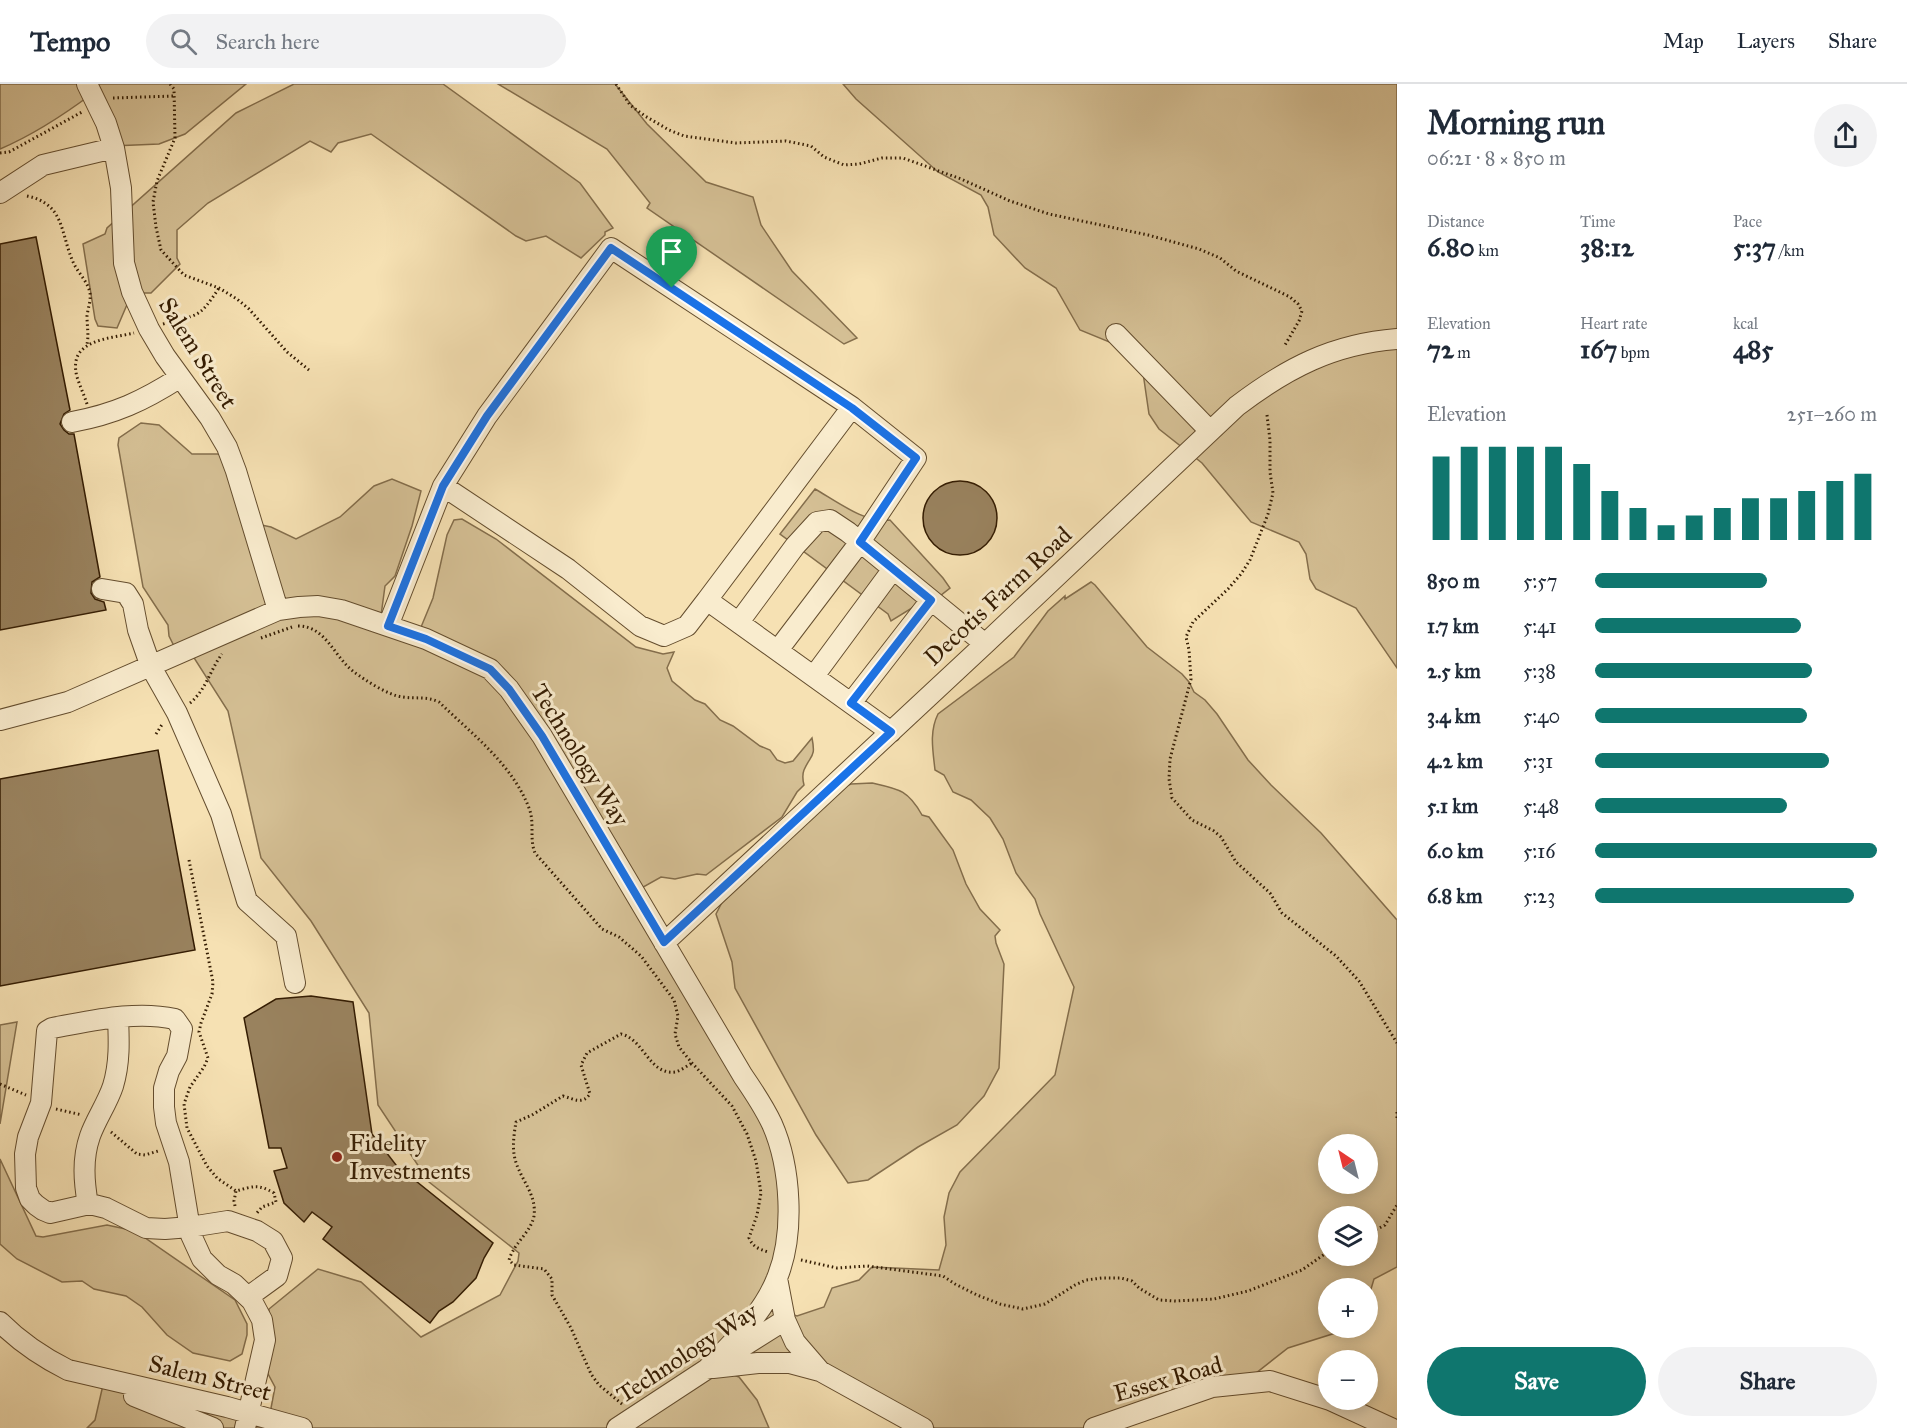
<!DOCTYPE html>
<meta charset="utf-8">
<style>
:root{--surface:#fff;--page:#f2f2f3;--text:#1f2937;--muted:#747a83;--line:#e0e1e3;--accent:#0f766e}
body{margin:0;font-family:"IM FELL Great Primer",serif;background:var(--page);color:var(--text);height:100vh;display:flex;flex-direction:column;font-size:22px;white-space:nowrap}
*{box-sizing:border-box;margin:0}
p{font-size:20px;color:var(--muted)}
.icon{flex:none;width:33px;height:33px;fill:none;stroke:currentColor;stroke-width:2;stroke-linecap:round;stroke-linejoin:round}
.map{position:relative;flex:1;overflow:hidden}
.details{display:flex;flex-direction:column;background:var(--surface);width:510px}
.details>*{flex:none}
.needle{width:39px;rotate:325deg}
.controls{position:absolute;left:1318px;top:1050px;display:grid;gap:12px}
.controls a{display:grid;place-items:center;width:60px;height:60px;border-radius:50%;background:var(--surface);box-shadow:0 3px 15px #0003;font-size:30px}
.pin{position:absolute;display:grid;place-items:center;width:51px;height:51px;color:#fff;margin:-62px -26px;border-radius:50% 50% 50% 0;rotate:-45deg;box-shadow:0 0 6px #0007}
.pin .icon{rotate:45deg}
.round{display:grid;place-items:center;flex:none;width:63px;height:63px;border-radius:32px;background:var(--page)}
.summary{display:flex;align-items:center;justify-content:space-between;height:102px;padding:0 30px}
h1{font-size:33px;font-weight:800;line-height:45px}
.figures{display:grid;grid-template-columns:repeat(3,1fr);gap:9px;height:102px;padding:6px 30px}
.figures div{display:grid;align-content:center}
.figures b{font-size:26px;font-weight:800}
.figures small{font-size:16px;font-weight:400}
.figures p{font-size:16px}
.chart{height:168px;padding:12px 30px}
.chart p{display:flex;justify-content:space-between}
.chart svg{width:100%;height:108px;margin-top:6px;stroke:var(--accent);stroke-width:6}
.button{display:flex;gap:12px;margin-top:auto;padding:12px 30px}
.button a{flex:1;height:69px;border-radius:36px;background:var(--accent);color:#fff;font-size:24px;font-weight:800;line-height:69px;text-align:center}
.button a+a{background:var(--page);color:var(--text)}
ul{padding:0 30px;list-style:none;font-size:20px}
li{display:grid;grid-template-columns:96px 72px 1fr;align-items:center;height:45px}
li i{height:15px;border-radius:8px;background:var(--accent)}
header{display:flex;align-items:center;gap:36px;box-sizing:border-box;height:84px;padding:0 30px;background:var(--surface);border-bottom:2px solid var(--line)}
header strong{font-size:28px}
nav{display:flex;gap:33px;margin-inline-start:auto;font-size:21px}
.search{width:420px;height:54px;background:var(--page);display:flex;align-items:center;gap:15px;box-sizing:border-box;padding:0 21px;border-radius:33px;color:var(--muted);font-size:22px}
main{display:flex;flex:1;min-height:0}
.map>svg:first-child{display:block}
.green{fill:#d5c095;stroke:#846e4c;stroke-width:1.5;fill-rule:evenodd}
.building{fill:#99825e;stroke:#341c02;stroke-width:1.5}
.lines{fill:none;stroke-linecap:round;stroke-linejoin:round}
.minor-casing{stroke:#644d2e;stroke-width:22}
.path{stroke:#341c02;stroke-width:3;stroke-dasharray:1.5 3;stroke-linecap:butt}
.minor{stroke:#f9ecce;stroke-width:20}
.route-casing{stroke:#fff;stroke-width:12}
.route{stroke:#1a73e8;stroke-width:8}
.poi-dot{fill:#8f2418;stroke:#f9ecce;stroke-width:2}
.labels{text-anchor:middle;stroke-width:6;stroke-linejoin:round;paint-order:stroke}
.street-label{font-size:24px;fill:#341c02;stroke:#f9ecce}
.poi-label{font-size:24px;fill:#341c02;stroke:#f9ecce;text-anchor:start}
</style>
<header>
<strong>Tempo</strong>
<div class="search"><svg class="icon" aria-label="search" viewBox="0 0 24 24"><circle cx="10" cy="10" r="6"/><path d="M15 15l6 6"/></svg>Search here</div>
<nav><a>Map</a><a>Layers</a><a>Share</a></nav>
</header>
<main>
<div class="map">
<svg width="1397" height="1344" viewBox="0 0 1397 1344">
<rect width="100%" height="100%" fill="#f6e1b3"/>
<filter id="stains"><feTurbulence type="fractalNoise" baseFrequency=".00333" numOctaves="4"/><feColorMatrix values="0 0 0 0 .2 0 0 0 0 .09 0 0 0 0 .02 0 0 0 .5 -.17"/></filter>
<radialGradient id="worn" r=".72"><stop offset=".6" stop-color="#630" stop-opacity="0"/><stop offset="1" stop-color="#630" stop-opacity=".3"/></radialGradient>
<path class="green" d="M0,0h246l-61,50 -26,10 -47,2 -19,-53c-28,21 -60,42 -93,56z
M294,0h149l137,99 33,45 -8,4v3l-24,23 -35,-22 -20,5 -10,-5 -145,-102 -33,9 -7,9 -21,-11 -102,62 -31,27v28l3,6 -29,29h-19l-15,35 -19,-2 -3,-7 -12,-75 22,-10 2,-6 129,-115z
M498,0h117l32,40 59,58 47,15 8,28 31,46 65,67 -13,6 -197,-136 3,-5 -43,-54z
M843,0h554v584l-41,-60 -40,-19 -6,-10 -4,-25 -7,-12 -48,-20 -49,-59 -43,-34 -10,-15 -7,-48 -8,-14 -54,-22 -24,-42 -31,-20 -31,-33 -6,-28 -7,-12 -43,-23 -82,-73z
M141,339l18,2 33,29h35l24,69 20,4 25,12 44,-22 34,-31 18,-7 29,12 -9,35 -17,50 -10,10 -5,37 39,9 14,-34 14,-63 7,-15 8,-1 34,20 140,108 27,7 11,-2 -7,16 5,13 23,19 10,4 15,16 13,6 27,20 10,4 7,10 8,3 8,-2 19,-23c4,20 -1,16 -8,32 -2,5 -1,11 0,15l-7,7 -15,25 -76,58 -9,-1 -22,5 -14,-2 -25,14 133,228 16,57 -9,103 18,36 3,1 27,-9 8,-19 27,-8 13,-13 67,3 7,-25 -2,-28 5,-24 11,-21 95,-97 19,-88 -34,-73 -5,-15 -19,-26 -13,-34 -13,-21 -19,-18 -18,-8 -9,-17 -9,-5c-2,-19 -6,-38 3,-56l76,-57 34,-46 17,-15v3l26,-17 4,3 52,62 35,27 7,8 5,10 11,8 12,14 31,46 23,25 50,48 76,87v347l-23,12 -6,20v-11h-39v40h18l-2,2 -57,18 -32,25 -165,55h-156l-9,-3 -114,-66 -104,7 31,11 18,23 12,28h-682l8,-8 8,-35 165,39 7,-37 -9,-17 3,-61 49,-40 43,13 60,55 79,-42 18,-34 1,-8 -90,-71 -51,-77 -9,-92 -58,-92 -50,-63 -33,-147 -37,-58 -13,1 -9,-18 -1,-11 -25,-38 -25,-142 1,-7zM1329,1060h39v40h-39zM1329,1132h39v40h-39z
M815,405c21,12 51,35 75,31l53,58 7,10 -14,11 -16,4 -29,18 -3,-7 -108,-80z
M872,699c27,6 36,7 50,32l7,2 24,33 13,34 14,25 20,21 -5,6 1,7 8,21 -5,104 -15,28 -27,29 -39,22 -50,33 -20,3 -32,-48 -81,-147 -3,-26 -16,-48 15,-29 102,-94 18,-7z
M17,938l-17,102v-99z
M0,1075l36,77 7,1 64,-12 28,6 100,69 12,24v11l-5,19 -12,7 -37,-8 -26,-18 -25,-28 -16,-11 -32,-7 -12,-8 -20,1 -45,-23 -17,-15z"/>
<path class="building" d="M36,153l34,173 -6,4 -4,10 4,6 5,4h5l26,143 -8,5 -1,11 4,6 9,3 2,8 -106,20v-386z
M923 434a37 37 0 1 1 74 0a37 37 0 1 1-74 0Z
M158,666l37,200 -195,36v-207z
M311,912l42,6 19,132 24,31 97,78 -9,15 -8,20 -23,24 -14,9 -9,12 -107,-84 9,-12 -20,-15 -8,10 -20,-19 -10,-32 13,-3 -6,-20h-12l-25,-130 32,-19z"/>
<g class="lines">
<g class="minor-casing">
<path id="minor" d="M87,0l19,39 8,25 7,40 3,75 8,29 17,37 16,27 45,62 17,29 9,24 42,139
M0,109l43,-28 71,-17
M1116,250l94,97
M72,338c43,-8 71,-21 107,-44
M443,402l125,83 72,57 24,10 23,-10 20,-26 184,132
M102,505l24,4 7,11 5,26 13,37 26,46 44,101 26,87 39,35 9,47
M707,516l145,-193 64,51 -56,84 -82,108
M739,538l56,-76 22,-24 13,-2 18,12 137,112
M388,542l55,-140 44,-70 124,-168 241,159
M814,592l79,-107
M851,619l80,-103
M0,636l68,-18 194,-85 16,-7 21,-3 19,-1 23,4 85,29 64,30 19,20 33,47 201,340c11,16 21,31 29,48 19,43 23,110 5,154 -14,36 -43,63 -70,91
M664,859l321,-299 252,-238c50,-38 96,-62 160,-67
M88,1121c-4,-23 -6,-46 2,-69 6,-17 17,-32 23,-50 7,-23 6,-46 5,-69
M777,1194l8,42 10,22 25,29 103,57
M0,1238c20,20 42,35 68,48l159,37 75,21
M713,1284l45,-5h32l30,8
M134,1312l79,32
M245,1344l20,-88 -3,-20 -10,-19 -18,-17 -16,-9 -16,-16 -11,-24 -12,-73 -13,-39 -2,-16v-19l5,-17 8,-15 5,-27 -7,-10c-40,-9 -83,2 -123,9l-5,3 -6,72 -13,34 -3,17 1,34 4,11 6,6 7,5 7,3 35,-8h9l12,3 40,20 19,1 25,-2 38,-6 29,10 16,10 9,17 -5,18 -29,21
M617,1344l90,-59 78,-49
M1094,1344l118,-41 58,-6 60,19 61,28"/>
</g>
<path class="path" d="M170,0l4,5 1,49 -18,43 -4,21 3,25 5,23 23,25 35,13 18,11 12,10 38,43 22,18
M616,0l14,21 15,11 24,14 15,6 52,7 50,-2 25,5 13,11 20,8 15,-1 23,-6h21l58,21 49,22 39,13 99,21 51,14 21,9 16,13 54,26 8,7 4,7 -3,10 -14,24
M113,14l61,-2
M0,69l9,-1 73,-40
M27,112c39,8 33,39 47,68 5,10 14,18 16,29 1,8 -2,15 -3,23 0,10 2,19 0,28
M163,240c35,-10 35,-4 56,-36
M87,320c-3,-9 -7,-18 -10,-27 -10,-38 32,-38 57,-44
M1267,331l3,25v32l3,21 -5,21 -18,46 -9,14 -13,15 -35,33 -7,15 3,13 2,29 -21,80 -1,20 3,19 20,22 22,11 7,6 15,25 34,31 12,20 54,43 23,25 38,62
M298,542c28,0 36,31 56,46 11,8 35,24 49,25 13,2 24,-1 36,5 33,32 73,62 90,106 6,15 0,30 6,45l67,76 17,8 22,19 33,44 4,16 -3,18 4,13 13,16 40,43 15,28 9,27 5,32 -4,22 -8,23c4,9 10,11 19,14
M261,554l31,-11
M190,619c16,-13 20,-33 32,-49
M156,650l7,-11
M189,776l24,122 -1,12 -11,29 -2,9 9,26 -4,9 -14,20 -6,17 3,24 20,38 10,12 19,13c18,-5 22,-7 38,2l2,9 -14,5 -6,7
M0,1000l26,11
M56,1025l26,6
M1397,1028v7
M111,1048l26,22 8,1 13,-4
M235,1122l-1,-5 2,-10
M1368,1150l17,-9 12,-20
M801,1176l36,8 30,-2 76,10 12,8 22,11 23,9 23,5 22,-5 30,-19 11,-5 16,-2h19l11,3 7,7 20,12 17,1 38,-2 34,-8 54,-21 27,-19
M622,1320l-23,-19 -8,-11 -20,-46 -19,-33v-16l-8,-10 -30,-4 -5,-5c5,-17 22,-28 25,-44 3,-22 -14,-37 -19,-57 -3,-12 -1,-25 1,-37l16,-7 31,-19c11,3 19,9 27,-2l-9,-29 6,-12 34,-19c23,5 28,41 54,38 5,-1 12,-6 17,-9"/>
<use href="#minor" class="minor"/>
</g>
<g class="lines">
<g class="route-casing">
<path id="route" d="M611,164l241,160 64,50 -56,84 71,58 -80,103 40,29 -227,210 -122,-206 -33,-47 -19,-20 -64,-30 -38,-13 55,-140 44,-70z"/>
</g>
<use href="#route" class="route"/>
</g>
<circle class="poi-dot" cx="337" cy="1073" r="6"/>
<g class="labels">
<g class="street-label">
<text transform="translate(198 269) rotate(58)" y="8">Salem Street</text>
<text transform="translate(998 512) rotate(-43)" y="8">Decotis Farm Road</text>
<text transform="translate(580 671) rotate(58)" y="8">Technology Way</text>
<text transform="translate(687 1269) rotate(-33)" y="8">Technology Way</text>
<text transform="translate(210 1294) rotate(14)" y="8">Salem Street</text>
<text transform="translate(1168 1295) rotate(-16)" y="8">Essex Road</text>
</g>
<g class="poi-label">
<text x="349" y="1067">Fidelity<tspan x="349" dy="28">Investments</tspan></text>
</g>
</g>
<rect width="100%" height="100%" filter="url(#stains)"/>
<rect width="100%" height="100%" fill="url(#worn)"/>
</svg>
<div class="controls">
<a><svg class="needle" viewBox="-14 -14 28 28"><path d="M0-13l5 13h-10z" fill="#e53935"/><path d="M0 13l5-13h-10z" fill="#747a83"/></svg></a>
<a><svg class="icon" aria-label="layers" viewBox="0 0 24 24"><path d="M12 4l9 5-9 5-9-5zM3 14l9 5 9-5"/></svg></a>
<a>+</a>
<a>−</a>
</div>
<div class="pin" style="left:672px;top:204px;background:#1e9e55"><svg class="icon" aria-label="arrive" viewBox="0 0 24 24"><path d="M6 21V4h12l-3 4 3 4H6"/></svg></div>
</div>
<section class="details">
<div class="summary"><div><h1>Morning run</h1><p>06:21 · 8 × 850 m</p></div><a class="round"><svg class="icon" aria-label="share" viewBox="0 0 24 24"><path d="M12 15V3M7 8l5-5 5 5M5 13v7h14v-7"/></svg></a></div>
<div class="figures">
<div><p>Distance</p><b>6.80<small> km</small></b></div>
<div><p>Time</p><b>38:12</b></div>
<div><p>Pace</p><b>5:37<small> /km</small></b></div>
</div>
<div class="figures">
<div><p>Elevation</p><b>72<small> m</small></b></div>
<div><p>Heart rate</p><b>167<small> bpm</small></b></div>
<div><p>kcal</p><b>485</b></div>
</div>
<div class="chart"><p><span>Elevation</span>251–260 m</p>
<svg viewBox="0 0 160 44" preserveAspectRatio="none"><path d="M5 44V10M15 44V6M25 44V6M35 44V6M45 44V6M55 44V13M65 44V24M75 44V31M85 44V38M95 44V34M105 44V31M115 44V27M125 44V27M135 44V24M145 44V20M155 44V17"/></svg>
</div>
<ul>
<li><b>850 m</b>5:57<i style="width:61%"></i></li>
<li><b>1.7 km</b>5:41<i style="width:73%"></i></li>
<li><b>2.5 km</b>5:38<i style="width:77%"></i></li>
<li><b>3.4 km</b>5:40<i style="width:75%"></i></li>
<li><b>4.2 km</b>5:31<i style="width:83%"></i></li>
<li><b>5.1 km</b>5:48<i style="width:68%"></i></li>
<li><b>6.0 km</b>5:16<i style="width:100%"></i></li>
<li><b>6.8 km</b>5:23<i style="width:92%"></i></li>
</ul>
<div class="button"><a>Save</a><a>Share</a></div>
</section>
</main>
